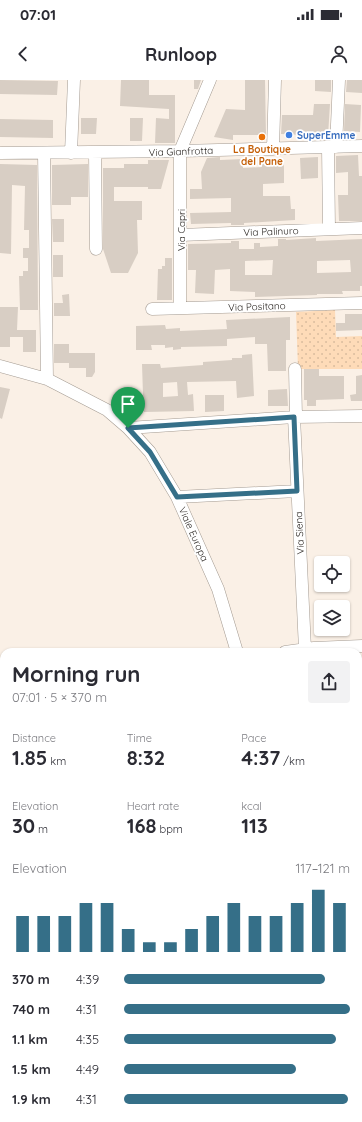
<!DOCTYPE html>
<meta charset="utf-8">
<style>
:root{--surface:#fff;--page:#f2f2f3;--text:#2b2b33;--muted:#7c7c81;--accent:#356f88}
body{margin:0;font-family:Quicksand,sans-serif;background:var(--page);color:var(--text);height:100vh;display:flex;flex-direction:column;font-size:15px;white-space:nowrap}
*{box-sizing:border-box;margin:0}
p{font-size:13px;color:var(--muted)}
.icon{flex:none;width:22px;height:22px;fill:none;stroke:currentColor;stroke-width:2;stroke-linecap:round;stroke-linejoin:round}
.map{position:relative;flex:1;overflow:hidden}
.drawer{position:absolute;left:0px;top:568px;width:362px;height:474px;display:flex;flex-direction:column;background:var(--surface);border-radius:12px 12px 0 0;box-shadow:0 1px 3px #0004}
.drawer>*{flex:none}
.buttons{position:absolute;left:314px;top:476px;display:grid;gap:8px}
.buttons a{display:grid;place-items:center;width:36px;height:36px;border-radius:4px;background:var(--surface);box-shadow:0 1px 3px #0004;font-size:20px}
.pin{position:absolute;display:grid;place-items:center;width:34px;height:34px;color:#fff;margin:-41px -17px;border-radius:50% 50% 50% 0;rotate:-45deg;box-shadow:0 0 4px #0007}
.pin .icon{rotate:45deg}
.round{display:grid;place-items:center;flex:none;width:42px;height:42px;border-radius:4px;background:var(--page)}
.overview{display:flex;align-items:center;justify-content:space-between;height:68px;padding:0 12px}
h1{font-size:22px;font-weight:800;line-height:30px}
.metrics{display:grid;grid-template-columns:repeat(3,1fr);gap:6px;height:68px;padding:4px 12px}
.metrics div{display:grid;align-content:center}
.metrics b{font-size:20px;font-weight:800}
.metrics small{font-size:11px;font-weight:400}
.metrics p{font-size:11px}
.chart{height:112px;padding:8px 12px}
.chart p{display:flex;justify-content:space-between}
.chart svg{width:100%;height:72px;margin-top:4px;stroke:var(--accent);stroke-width:6}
ul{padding:0 12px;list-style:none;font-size:13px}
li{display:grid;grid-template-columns:64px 48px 1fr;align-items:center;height:30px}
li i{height:10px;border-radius:5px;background:var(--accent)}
.status{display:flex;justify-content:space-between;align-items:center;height:28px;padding:0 20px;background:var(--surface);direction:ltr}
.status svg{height:11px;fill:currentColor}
header{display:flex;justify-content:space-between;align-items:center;height:52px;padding:0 12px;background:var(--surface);font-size:18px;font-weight:800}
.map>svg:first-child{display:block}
.park{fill:url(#park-dots)}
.building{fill:#d8cec4;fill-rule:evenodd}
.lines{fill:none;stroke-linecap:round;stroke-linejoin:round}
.minor-casing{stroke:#a49b92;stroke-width:13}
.major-casing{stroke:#d4d3d2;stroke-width:16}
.minor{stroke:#fff;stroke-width:12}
.major{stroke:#f6d5d7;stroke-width:15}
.route-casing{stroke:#fff;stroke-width:8}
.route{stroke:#356f88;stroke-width:5}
.shop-dot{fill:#3f7fe0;stroke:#fff;stroke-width:1.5}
.food-dot{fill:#e8710a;stroke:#fff;stroke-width:1.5}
.labels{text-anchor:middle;stroke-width:3.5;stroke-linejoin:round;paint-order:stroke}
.shop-label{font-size:10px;font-weight:bold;fill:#366cbe;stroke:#fff;text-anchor:start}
.food-label{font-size:10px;font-weight:bold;fill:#c56008;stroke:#fff}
.street-label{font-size:10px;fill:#282420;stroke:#fff}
</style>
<div class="status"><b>07:01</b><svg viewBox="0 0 49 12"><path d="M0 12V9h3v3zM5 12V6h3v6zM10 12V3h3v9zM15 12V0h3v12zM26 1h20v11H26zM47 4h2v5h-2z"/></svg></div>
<header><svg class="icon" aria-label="back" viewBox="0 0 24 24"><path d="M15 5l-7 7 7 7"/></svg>Runloop<svg class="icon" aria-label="person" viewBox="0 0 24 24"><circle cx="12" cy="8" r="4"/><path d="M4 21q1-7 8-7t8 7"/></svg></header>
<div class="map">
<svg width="362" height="1042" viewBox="0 0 362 1042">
<defs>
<pattern id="park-dots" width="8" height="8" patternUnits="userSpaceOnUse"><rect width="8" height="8" fill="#fedbb8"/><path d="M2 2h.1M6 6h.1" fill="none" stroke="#dabc9e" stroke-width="1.8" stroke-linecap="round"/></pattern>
</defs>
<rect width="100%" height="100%" fill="#faf0e6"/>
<path class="park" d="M335,230l1,27 26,-1v33h-64l-2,-57z
M0,636l4,1v255h-4z"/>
<path class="building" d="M0,0l58,1 -1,14 -57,-1z
M121,0h28v15h26v48h-20l1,-25 13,1v-10l-49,-3z
M194,0h7l-3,9h-4z
M245,0h20l1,55h-33v5l-19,-3 12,-28 19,1z
M315,0h16v12l-16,-1z
M347,0h15v13l-16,-1z
M314,24h16l-2,32 -47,-2 1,-19h31z
M345,24l16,1 -1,27 -16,-1z
M81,38h16l-1,16h-15z
M130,38h13l-1,23h-12z
M0,39l53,1v18l-53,-1z
M358,75l1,21h3v45h-23l-1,-26h10v-23l-12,1v-17z
M220,77v3l23,-1v9l19,-1 -1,-7h23v23l-21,1v12h27l1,13h4v11l-51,3v2h-13v-2l-40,1 -1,-11 41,-1v-14l-41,1v-10h12l-1,-17 6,-14z
M318,77v21l-17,1 -1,-21z
M148,80h21l-8,29h-13v-2h-34v14h28v19h-5l1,33 -10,20h-17l-8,-24v-81h21v-4h24z
M0,84l37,1 1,145h-18l-1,-34h4v-5h5v-13h-5v-10h6v-18h-5l1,-44 -13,-1 -1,69 -11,-1z
M88,84v33h-17v8h-19v-40z
M52,139h12v23h-11z
M316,158v3l46,-2v47h-2v5h-18l1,3h-26v1l-62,2v-5l-25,-1v-22l-15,1 -1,24 -19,-1 1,-23h-8v-26l43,-1v-2h8v8h15v-6h6v4l18,-1v-7h8v1zM273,180l-1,15h-27v-14zM350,180l1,12 -34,1v-12z
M53,175h10v22h-10z
M165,178h7v42h-15l1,-31h4v-3h3z
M69,214l1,22h-16v-13h9l-1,-8z
M0,227h18l-1,23h19v22h-13v-15h-13v10h-10z
M345,234h17v16l-26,1v-8h9z
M290,237v23h-4v31h-18l-1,-27h-12v-7l-28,2v7l-46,1v2l-8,1v-3l-8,1v-3h-14l1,5h-16v-24l29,-1 1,4 14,-1v3l47,-2 -1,-9z
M54,264h15v9h26v19l-3,5h-6v-9h-17v-5h-15z
M252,274l2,42 -17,2 -1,-17 -49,1 1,13 5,-1 1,17 -50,1 -1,-7 -5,1v-11h5l-1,-31h18l1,4 42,-3v-3l29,-2v-2h10v-3zM177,302l1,14 -15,1v-14z
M304,289h15v7h25v23l-28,1v6h-9v-6h-3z
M362,295v26h-11l-1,-6 6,-1v-18z
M0,307l10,2 -8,30 -2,-1z
M287,309l1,17h-20v-16z
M205,315h19v16l-19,1z"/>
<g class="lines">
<g class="minor-casing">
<path id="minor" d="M328,67l1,82
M336,67l3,-67
M273,69l2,-69
M0,73l180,-2 182,-5
M44,73l3,226
M71,73l3,-73
M95,73l1,96
M181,155l181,-7
M180,228v-157l30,-71
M152,229l210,-6
M0,286l47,13 60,31 21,18 22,24 27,45 41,92 19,63
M295,289l1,48
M294,337l11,232
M128,348l166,-11 68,-1
M177,417l120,-6
M285,572l29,-4 48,-2
M358,598l4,-1
M0,601l4,4
M0,630l4,1
M358,647l4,-1
M0,718h4
M0,730h4
M358,793l4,-2
M0,834h4
M358,923h4
M314,1038l1,4
M93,1042v-4"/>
</g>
<g class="major-casing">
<path id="major" d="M0,892h4
M358,937l4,2"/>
</g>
<use href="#minor" class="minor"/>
<use href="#major" class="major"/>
</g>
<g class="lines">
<g class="route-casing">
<path id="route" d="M294,337l3,74 -120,6 -27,-45 -22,-24z"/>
</g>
<use href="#route" class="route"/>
</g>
<circle class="shop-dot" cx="289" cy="55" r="4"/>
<circle class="food-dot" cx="262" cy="57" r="4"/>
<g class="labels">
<g class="shop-label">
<text x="297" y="59">SuperEmme</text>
</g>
<g class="food-label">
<text x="262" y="73">La Boutique<tspan x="262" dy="12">del Pane</tspan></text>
</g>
<g class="street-label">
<text transform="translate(181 71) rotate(-2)" y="4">Via Gianfrotta</text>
<text transform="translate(181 150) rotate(-90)" y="4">Via Capri</text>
<text transform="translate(271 151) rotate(-2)" y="4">Via Palinuro</text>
<text transform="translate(257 226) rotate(-2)" y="4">Via Positano</text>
<text transform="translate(299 453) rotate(-93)" y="4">Via Siena</text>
<text transform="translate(194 454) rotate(66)" y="4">Viale Europa</text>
</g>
</g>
</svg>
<div class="buttons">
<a><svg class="icon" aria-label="locate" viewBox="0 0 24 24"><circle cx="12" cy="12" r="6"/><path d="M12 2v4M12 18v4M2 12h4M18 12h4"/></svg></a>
<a><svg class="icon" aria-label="layers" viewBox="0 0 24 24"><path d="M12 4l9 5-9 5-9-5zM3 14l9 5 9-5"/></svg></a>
</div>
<div class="pin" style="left:128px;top:348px;background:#1e9e55"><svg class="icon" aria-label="arrive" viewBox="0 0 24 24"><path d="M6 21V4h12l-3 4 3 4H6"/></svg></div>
<section class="drawer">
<div class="overview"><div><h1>Morning run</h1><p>07:01 · 5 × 370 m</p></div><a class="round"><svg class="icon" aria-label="share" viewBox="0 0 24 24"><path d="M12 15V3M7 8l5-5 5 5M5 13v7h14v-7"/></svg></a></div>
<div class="metrics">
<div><p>Distance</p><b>1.85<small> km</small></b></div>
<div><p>Time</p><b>8:32</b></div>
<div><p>Pace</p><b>4:37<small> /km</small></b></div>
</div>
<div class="metrics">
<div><p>Elevation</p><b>30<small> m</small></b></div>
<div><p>Heart rate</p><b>168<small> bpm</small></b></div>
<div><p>kcal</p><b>113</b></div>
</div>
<div class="chart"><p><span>Elevation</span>117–121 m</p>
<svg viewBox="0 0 160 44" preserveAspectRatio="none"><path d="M5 44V22M15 44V22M25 44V22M35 44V14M45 44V14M55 44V30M65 44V38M75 44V38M85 44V30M95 44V22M105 44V14M115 44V22M125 44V22M135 44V14M145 44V6M155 44V14"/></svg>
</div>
<ul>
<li><b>370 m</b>4:39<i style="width:89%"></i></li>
<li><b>740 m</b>4:31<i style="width:100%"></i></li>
<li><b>1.1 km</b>4:35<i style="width:94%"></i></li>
<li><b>1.5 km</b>4:49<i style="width:76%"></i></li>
<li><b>1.9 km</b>4:31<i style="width:99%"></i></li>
</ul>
</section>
</div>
